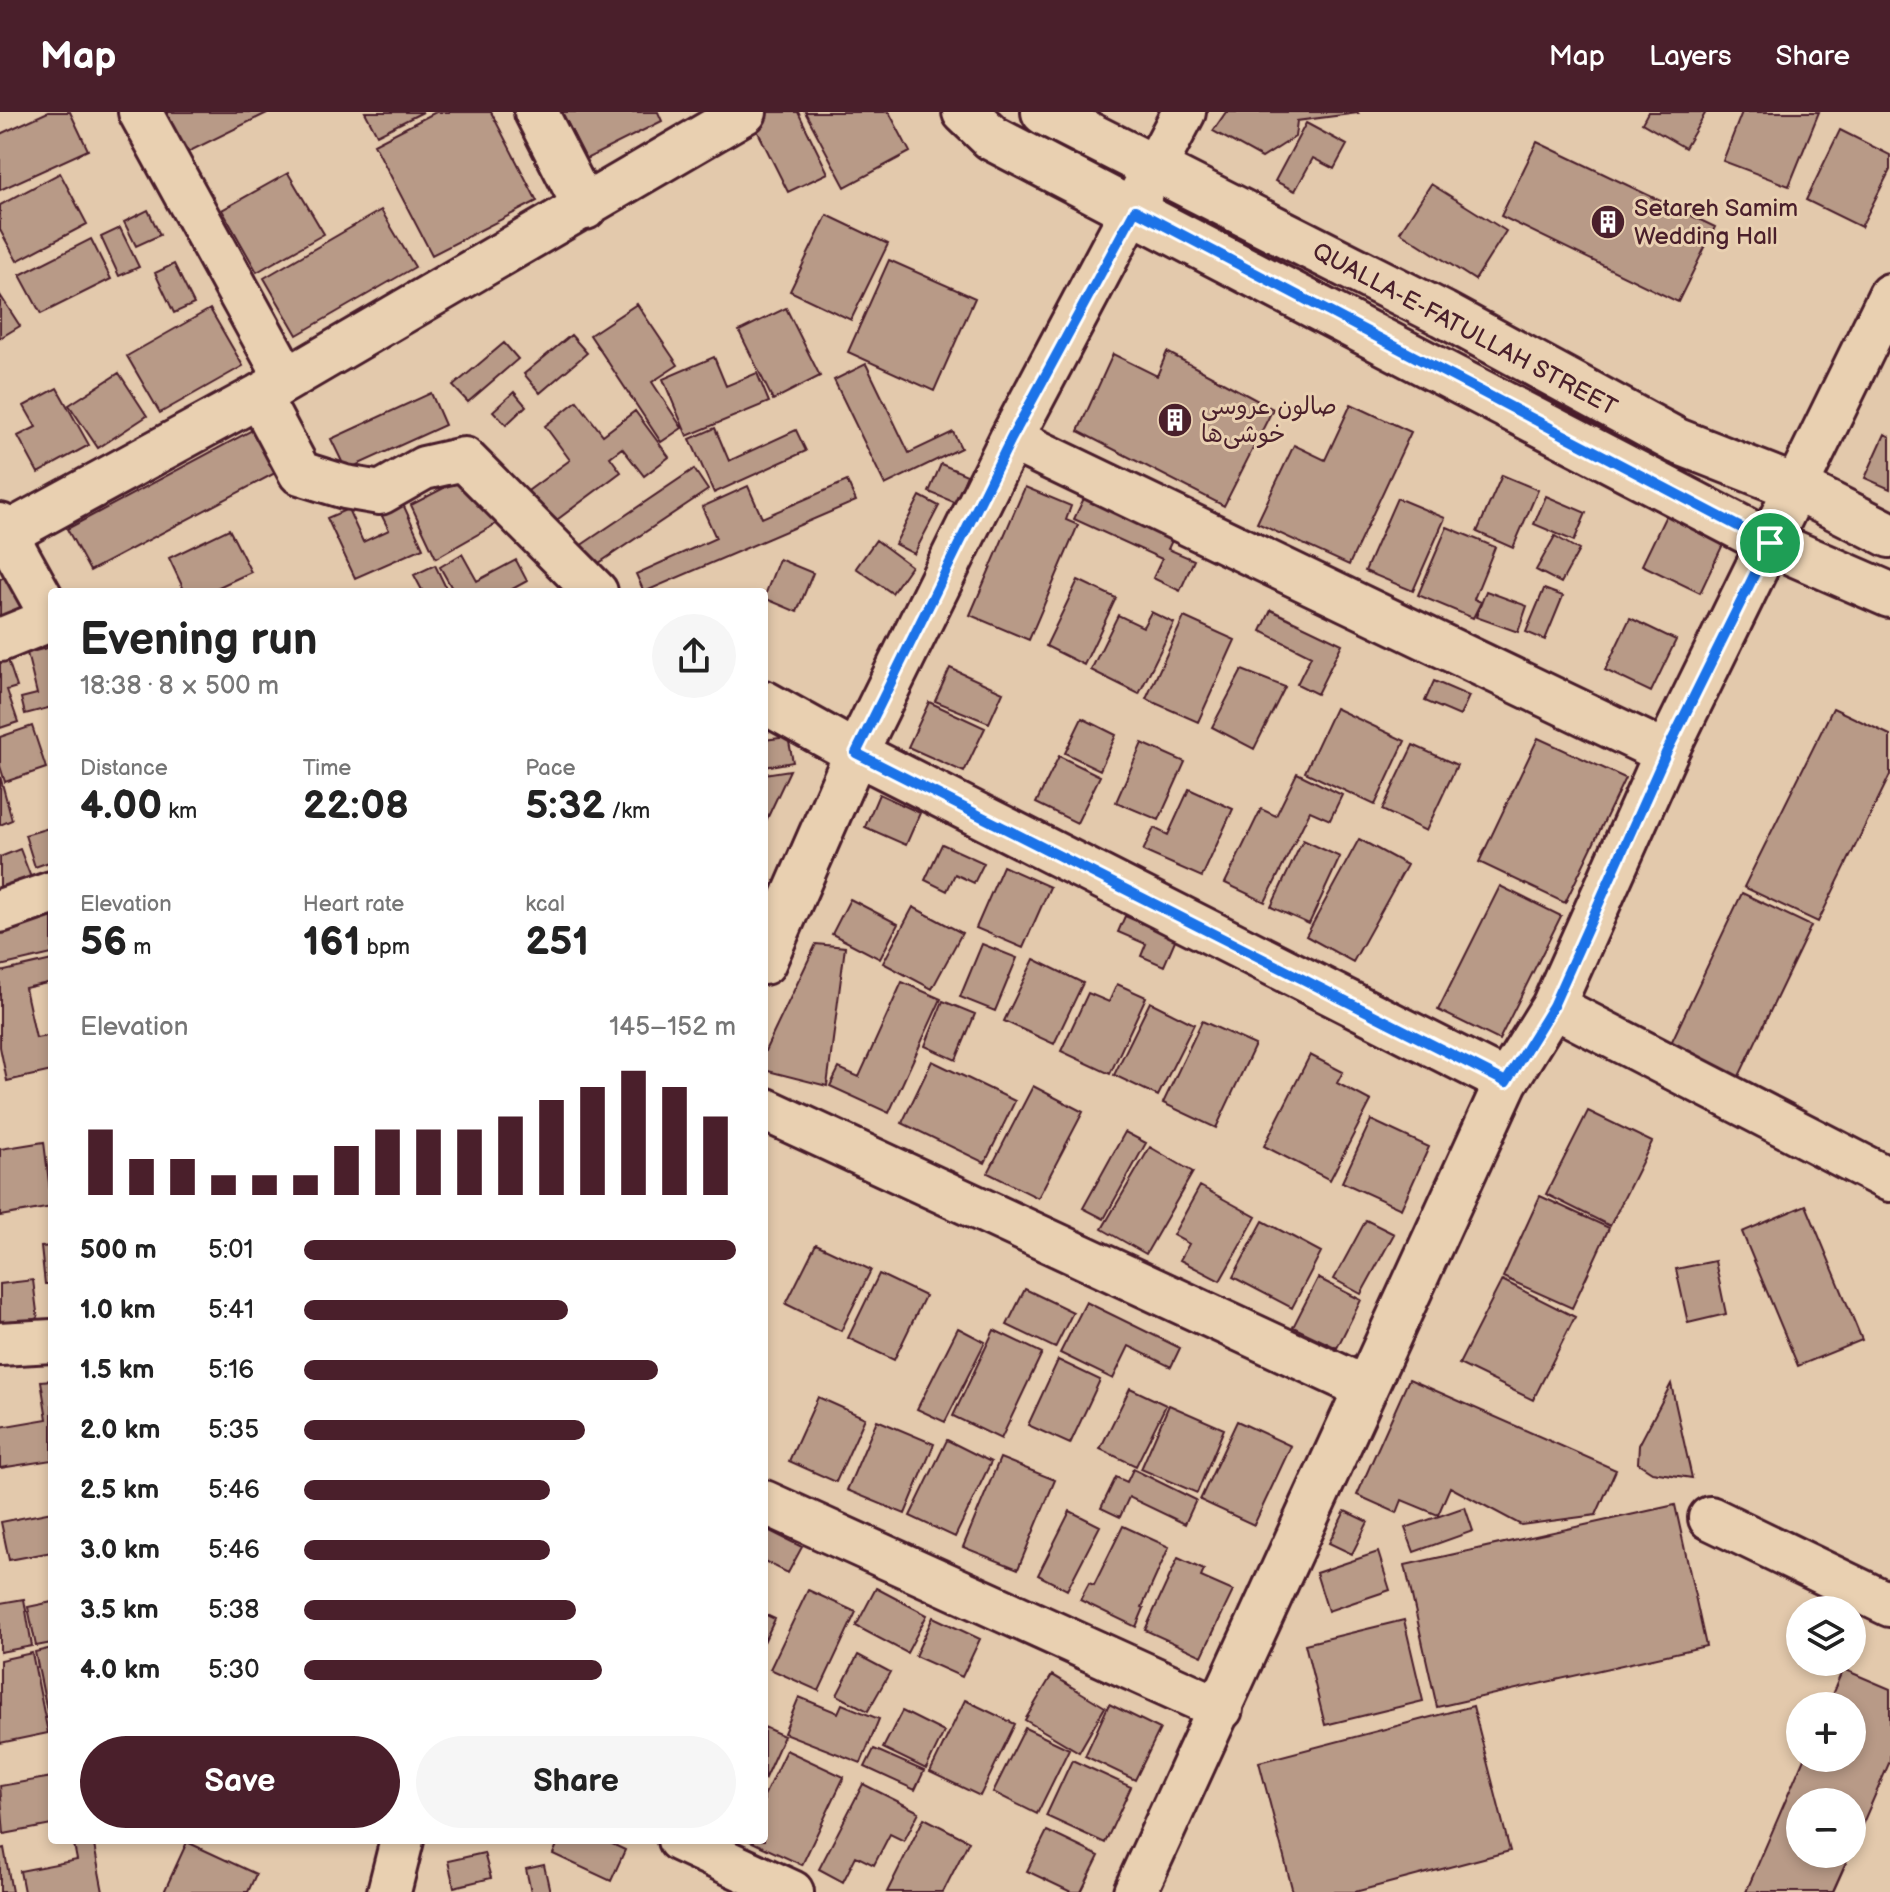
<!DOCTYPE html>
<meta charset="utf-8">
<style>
:root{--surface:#fff;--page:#f6f6f6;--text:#222;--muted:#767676;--accent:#4a1f2b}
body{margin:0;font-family:"Balsamiq Sans","Playpen Sans Arabic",sans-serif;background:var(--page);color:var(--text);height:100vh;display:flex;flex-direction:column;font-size:30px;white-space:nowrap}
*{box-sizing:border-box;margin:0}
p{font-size:26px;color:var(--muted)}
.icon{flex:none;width:44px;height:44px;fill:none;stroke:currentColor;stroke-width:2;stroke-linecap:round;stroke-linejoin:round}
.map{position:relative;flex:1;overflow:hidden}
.sheet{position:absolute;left:48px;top:476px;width:720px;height:1256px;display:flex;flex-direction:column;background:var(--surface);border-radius:8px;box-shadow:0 4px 12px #0003}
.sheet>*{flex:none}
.controls{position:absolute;left:1786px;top:1484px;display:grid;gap:16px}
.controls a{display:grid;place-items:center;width:80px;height:80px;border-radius:50%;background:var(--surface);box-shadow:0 4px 12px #0003;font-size:40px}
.pin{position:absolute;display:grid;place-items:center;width:68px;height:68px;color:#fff;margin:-34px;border:4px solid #fff;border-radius:50%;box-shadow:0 2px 8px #0007}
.round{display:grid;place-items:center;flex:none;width:84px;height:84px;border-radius:42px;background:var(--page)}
.summary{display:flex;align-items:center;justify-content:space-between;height:136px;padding:0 32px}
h1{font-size:44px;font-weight:700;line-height:60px}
.stats{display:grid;grid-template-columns:repeat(3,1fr);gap:12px;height:136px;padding:8px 32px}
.stats div{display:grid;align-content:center}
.stats b{font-size:40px;font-weight:700}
.stats small{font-size:22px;font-weight:400}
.stats p{font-size:22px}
.chart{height:224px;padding:16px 32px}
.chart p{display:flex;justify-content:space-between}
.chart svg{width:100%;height:144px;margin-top:8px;stroke:var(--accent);stroke-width:6}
.primary-button{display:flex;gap:16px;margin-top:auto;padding:16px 32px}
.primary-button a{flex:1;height:92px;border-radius:48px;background:var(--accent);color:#fff;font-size:32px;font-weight:700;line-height:92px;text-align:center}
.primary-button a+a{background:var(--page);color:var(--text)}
ul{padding:0 32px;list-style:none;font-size:26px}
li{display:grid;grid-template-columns:128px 96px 1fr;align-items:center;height:60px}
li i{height:20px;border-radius:10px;background:var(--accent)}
header{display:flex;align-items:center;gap:48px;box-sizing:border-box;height:112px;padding:0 40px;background:var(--accent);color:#fff}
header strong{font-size:38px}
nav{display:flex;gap:44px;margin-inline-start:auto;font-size:28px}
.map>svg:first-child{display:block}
.building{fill:#b89a87;stroke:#4a1f2b;stroke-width:2}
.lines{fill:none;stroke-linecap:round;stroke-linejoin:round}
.minor-casing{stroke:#4a1f2b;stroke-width:48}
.major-casing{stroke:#4a1f2b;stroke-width:50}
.minor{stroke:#e9d0b1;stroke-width:42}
.major{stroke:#e9d0b1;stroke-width:44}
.route-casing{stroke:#fff;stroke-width:16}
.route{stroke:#1a73e8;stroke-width:10}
.labels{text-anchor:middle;stroke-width:6;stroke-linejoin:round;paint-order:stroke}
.poi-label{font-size:24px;fill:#4a1f2b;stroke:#e9d0b1;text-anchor:start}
.street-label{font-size:24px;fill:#4a1f2b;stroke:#e9d0b1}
</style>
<header>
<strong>Map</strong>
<nav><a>Map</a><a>Layers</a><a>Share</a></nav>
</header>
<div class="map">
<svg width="1890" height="1780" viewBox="0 0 1890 1780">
<rect width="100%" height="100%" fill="#e3c9ac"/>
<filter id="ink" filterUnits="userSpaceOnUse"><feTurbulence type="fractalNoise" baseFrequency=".0125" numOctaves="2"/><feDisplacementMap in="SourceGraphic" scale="16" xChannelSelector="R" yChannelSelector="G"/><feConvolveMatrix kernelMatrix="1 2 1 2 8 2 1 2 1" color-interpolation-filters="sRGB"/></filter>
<g filter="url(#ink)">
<path class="building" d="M48,0h22l18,38 -88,40v-56z
M163,0h106l-85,42z
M365,0h58l-46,23z
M436,0h55l46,89 -105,54 -58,-111z
M562,0h96l4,9 -76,38z
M768,0h30l30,61 -40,19 -36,-72z
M805,0h84l21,40 -65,35z
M1226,0h131l1,1 -61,8 -2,16 -33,21 -49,-27z
M1648,0h58l-21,36 -43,-25z
M1742,0h77l-30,74 -66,-25z
M1306,11l41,22 -13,24 -21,-11 -18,33 -20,-10z
M1840,18l50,25v15l-29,57 -55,-27z
M1537,30l178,85 -37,75 -177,-86z
M60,61l27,51 -70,37 -17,-31v-25z
M288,61l36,61 -67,38 -35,-62z
M1431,72l75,47 -31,49 -75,-48z
M148,98l12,25 -24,11 -12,-24z
M381,98l34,57 -118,68 -33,-57z
M827,103l61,29 -37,76 -61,-29z
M120,116l19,39 -20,9 -18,-39z
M91,127l20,40 -70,35 -21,-39z
M889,148l86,38 -41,93 -86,-39z
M174,152l20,40 -20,9 -19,-40z
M0,183l20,31 -20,12z
M637,192l41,61 -26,17 30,46 -21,14 -71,-107z
M786,196l34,68 -47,24 -34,-69z
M210,197l33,57 -83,47 -33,-57z
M571,223l16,18 -47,40 -16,-19z
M504,231l14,16 -50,43 -15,-16z
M1167,240l106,57 -49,97 -146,-75 35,-77 44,22z
M714,245l12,29 31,-13 12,29 -82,34 -24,-57z
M866,252l43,89 44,-21 8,16 -76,37 -51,-105z
M119,261l28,43 -49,32 -29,-43z
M57,276l32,57 -51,28 -20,-37 18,-9 -12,-21z
M514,280l12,14 -20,19 -13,-14z
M431,281l14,32 -99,45 -15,-31z
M577,289l26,34 32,-24 34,46 -25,19 -22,-28 -12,9 11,15 -75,56 -25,-32 49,-36 -25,-34z
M1351,292l60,28 -62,133 -92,-42 37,-78 31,15z
M715,316l14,33 67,-31 10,21 -92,42 -24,-54z
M254,317l23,43 -187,99 -23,-42z
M1885,322l5,3v52l-25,-11z
M941,352l26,11 -11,28 -27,-11z
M694,357l14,21 -121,81 -13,-21z
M1502,363l36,15 -25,58 -36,-16z
M463,366l38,43 -65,37 -25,-53z
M847,369l9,20 -212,91 -8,-18 80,-36 -14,-31 46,-21 14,32z
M1025,375l46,19 -5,14 12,5 -49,115 -59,-25z
M1086,382l89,40 -7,15 26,11 -14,31 -27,-13 9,-19 -88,-40z
M920,384l19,10 -25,48 -19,-10z
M1546,384l40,17 -12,28 -40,-17z
M1397,386l48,20 -32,73 -48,-20z
M402,390l21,46 -68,30 -28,-60 21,-9 15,33 26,-12 -9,-18z
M1668,399l58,27 -26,55 -58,-28z
M1447,415l48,20 -21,52 7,3 -8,16 -55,-23z
M229,417l22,43 -43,20h-23l-16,-34z
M1555,424l24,14 -18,33 -25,-13z
M876,428l35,26 -19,27 -36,-25z
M462,442l15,27 39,-21 11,21 -20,11h-53l-14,-25z
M779,447l34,14 -16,39 -33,-14z
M435,453l13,27h-25l-9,-17z
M22,457l14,32 -36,16v-38z
M1078,468l38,18 -32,67 -38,-19z
M1544,477l19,7 -18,44 -19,-8z
M1486,479l41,15 -9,26 -42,-15z
M1271,498l71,34 -25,50 -20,-10 14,-28 -50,-25z
M1151,500l23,11 -35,71 -48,-24 27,-55 25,12z
M1184,505l51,23 -37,82 -52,-23z
M1630,506l46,22 -25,52 -46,-22z
M51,535l1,60 -27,7 -4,-16 16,-4 -10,-41z
M6,542l11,33 -10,3 11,32 -18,6v-72z
M950,556l53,24 -14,31 -54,-22z
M1242,558l43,17 -31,62 -42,-22z
M1434,569l35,15 -9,20 -35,-15z
M929,590l56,26 -21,44 -56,-25z
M1335,596l70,33 -30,64 -70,-33z
M1833,596l57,27v40l-72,147 -74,-35z
M1082,606l34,17 -16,35 -35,-17z
M32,614l14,42 -41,14 -5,-16v-29z
M788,625l5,25 -29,5v-27z
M1538,626l87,40 -60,125 -86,-41z
M1142,631l43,19 -26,58 -43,-18z
M1413,633l44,20 -31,66 -44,-21z
M1059,644l41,20 -23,47 -41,-20z
M790,658l-24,51h-2v-47z
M1297,661l45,22 -12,25 -20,-9 -45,91 -40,-19 36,-74 15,7z
M0,664l12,44 -12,5z
M1189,677l44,20 -31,68 -59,-26 11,-23 14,7z
M879,682l41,19 -14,32 -41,-18z
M52,715v34l-17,6 -10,-32z
M1359,727l48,26 -54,97 -47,-26z
M1303,728l37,17 -31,67 -38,-17z
M942,732l42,19 -10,20 -19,-9 -8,17 -22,-11z
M20,737l13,34 -33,12v-38z
M1003,754l47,21 -27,61 -47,-20z
M1500,774l61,30 -62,124 -61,-30z
M1742,781l69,33 -80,167 -68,-33z
M850,787l48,25 -18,35 -48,-25z
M52,793v49l-52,12v-49z
M913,795l49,26 -30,56 -49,-26z
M1125,804l51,22 -12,28 -23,-10 5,-12 -28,-12z
M816,832l29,3 -18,139 -63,-16v-17z
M982,832l35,14 -22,53 -35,-14z
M1034,847l49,24 -29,61 -50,-23z
M52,848v22l-27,6 11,50 16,-3v36l-45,10 -7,-34v-75z
M902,870l39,17 -52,114 -59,-27 9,-18 20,9z
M1117,872l29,13 -36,77 -49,-23 27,-58 21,9z
M943,889l32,13 -19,46 -31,-14z
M1150,890l44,22 -36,72 -44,-21z
M1202,909l53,24 -39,83 -53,-25z
M1310,943l33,17 -6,11 34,18 -41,79 -66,-34z
M932,949l83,40 -30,62 -83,-40z
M1033,974l50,26 -45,86 -50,-25z
M1588,999l64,31 -42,84 -64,-32z
M1371,1008l58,27 -28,62 -59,-27z
M1125,1020l21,11 -42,76 -21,-11z
M44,1030l8,65 -52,9v-67z
M1150,1035l43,25 -47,82 -44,-25z
M1200,1074l56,31 -36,64 -40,-21 9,-16 -16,-9z
M1540,1084l69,32 -37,80 -69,-31z
M1806,1093l56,135 -64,26 -56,-134z
M1366,1108l28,14 -33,60 -27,-15z
M1263,1109l58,31 -29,56 -59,-31z
M816,1132l55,26 -30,61 -55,-27z
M52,1134v38h-7l-4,-37z
M1715,1149l11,53 -38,9 -12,-54z
M879,1162l46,22 -31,64 -46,-22z
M1318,1166l43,22 -24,48 -44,-21z
M33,1168l5,40 -38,5v-41z
M1502,1168l73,37 -42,83 -74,-36z
M1025,1177l48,23 -18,36 -48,-23z
M1086,1190l94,46 -9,19 -42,-21 -16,33 -53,-26z
M958,1216l27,14 -40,80 -28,-13z
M994,1218l48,23 -41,86 -48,-23z
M1058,1248l42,20 -30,64 -42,-19z
M1409,1267l207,91 -20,45 -75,10 -71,-38 -12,28 -36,-15 -5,13 -40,-18z
M52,1268v80l-52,8v-41l47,-8 -6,-38z
M1671,1272l21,94 -40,-6 -14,-9 1,-18z
M1130,1276l36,17 -30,61 -36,-17z
M818,1285l47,21 -29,64 -47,-21z
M1169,1293l55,24 -27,64 -56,-24z
M877,1308l57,24 -29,70 -58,-24z
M1237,1309l54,25 -37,79 -54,-25z
M947,1328l44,22 -36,75 -45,-21z
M1000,1346l55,22 -37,89 -55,-22z
M1133,1357l63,31 -11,24 -56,-27 -9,20 -19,-9 15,-31 11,5z
M1675,1393l31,141 -269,61 -32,-142z
M1465,1395l8,24 -59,21 -9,-24z
M1070,1399l30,15 -33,64 -29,-15z
M1345,1399l23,11 -16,32 -23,-11z
M52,1400v40l-43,8 -8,-38z
M1123,1414l46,21 -27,60 2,1 -8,19 -56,-27 9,-17 5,2z
M764,1416l38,19 -14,26 -24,-12z
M1378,1440l12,38 -62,21 -12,-38z
M1178,1446l26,12 -3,7 32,14 -31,65 -57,-26z
M876,1476l51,27 -20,38 -51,-27z
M808,1478l48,22 -37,79 -49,-22z
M24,1487l8,47 -32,6v-49z
M52,1490v41l-16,3 -8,-39z
M764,1502l11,5 -11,23z
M933,1505l47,22 -18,38 -47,-21z
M1404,1508l19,81 -98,24 -20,-81z
M52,1536v87l-17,-83z
M32,1541l16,80 -48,10v-83z
M858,1543l32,17 -22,39 -31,-16z
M1843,1557l47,20v72l-38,87v-46h-52v52h50l-17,38h-87l58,-134h48v-52h-25z
M1052,1563l53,32 -26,45 -54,-32z
M799,1585l39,16 4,-9 37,15 -18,44 -77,-30z
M965,1588l50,24 -35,72 -50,-24z
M1109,1592l51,25 -25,51 -50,-24z
M1473,1594l37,145 -155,41h-62l-34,-130z
M902,1599l42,21 -18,37 -43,-21z
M764,1615l20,9 -20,44z
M1025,1616l44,21 -32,65 -44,-22z
M874,1637l50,22 -9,19 -50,-23z
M786,1638l58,27 -42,88 -54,-25h16v-44z
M1072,1648l59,27 -26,56 -59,-27z
M52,1665v48l-48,9 -4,-48z
M863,1672l56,28 -15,29 -14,-7 -16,31 -18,-9 -13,26 -24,-13z
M924,1706l45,23 -26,51h-56z
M1047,1719l52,25 -18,36h-10l-44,-21z
M73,1728h20l10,52h-79l-4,-21 57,-11z
M559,1728h45l21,10 -14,31 -58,-27z
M187,1730l69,32 -8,18h-84z
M4,1736l8,44h-12v-43z
M484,1741l7,25 -37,9 -6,-26z
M544,1753l6,27h-19l-5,-23z"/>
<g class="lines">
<g class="minor-casing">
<path id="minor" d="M140,0l146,266
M536,0l49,96
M259,284l41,77 45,14 35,6 44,-25 40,-9 132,133
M1011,327l655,314
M0,413l6,9 253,-138 486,-284
M6,422l46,83
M0,528l52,-21
M764,590l92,51 650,329
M0,799l52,-18
M764,851l92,-210 155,-314 173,-327
M1553,894l337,174
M764,997l602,279
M0,1232l52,-3
M764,1390l457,207
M1710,1406l180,87
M679,1728l113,52
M389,1780l13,-52
M1135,1780l371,-810 47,-76 113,-253 224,-458"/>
</g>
<g class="major-casing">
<path id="major" d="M965,0l27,26 778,405 120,52
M1044,0l399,202 234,127 120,47 93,47"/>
</g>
<use href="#minor" class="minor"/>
<use href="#major" class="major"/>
</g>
</g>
<g class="lines" filter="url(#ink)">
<g class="route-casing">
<path id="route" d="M1135,98l635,333 -104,210 -113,253 -47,76 -650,-329 155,-314z"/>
</g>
<use href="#route" class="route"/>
</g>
<defs>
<g id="building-disc" transform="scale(1.8)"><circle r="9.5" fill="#4a1f2b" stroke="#e9d0b1"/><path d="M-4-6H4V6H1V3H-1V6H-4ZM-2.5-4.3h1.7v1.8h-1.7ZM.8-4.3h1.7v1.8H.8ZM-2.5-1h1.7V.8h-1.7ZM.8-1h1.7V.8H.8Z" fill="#fff"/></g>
</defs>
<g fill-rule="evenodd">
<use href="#building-disc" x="1608" y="110"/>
<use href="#building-disc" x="1175" y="308"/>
</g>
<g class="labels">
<g class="poi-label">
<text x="1634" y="104">Setareh Samim<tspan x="1634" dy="28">Wedding Hall</tspan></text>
<text x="1201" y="302">صالون عروسی<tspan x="1201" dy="28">خوشی‌ها</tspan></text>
</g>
<g class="street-label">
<text transform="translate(1465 217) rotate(28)" y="8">QUALLA-E-FATULLAH STREET</text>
</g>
</g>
</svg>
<div class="controls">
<a><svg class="icon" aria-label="layers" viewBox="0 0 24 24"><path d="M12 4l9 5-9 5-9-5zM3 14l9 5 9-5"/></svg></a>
<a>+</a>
<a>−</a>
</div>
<div class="pin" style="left:1770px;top:431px;background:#1e9e55"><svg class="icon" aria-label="arrive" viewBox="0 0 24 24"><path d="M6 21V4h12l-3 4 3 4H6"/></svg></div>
<section class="sheet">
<div class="summary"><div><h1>Evening run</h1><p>18:38 · 8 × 500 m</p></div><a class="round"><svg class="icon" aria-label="share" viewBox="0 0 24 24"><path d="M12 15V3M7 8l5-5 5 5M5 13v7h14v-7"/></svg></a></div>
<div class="stats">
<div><p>Distance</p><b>4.00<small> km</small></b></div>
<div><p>Time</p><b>22:08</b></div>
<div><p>Pace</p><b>5:32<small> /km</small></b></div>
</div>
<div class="stats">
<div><p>Elevation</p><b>56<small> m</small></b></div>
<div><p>Heart rate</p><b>161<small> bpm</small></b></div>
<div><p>kcal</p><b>251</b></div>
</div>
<div class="chart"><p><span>Elevation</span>145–152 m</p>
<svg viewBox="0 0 160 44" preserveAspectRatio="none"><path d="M5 44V24M15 44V33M25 44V33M35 44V38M45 44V38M55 44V38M65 44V29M75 44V24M85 44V24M95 44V24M105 44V20M115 44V15M125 44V11M135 44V6M145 44V11M155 44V20"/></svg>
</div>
<ul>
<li><b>500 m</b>5:01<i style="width:100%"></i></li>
<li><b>1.0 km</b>5:41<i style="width:61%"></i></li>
<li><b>1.5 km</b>5:16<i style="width:82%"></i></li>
<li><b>2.0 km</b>5:35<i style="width:65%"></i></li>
<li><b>2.5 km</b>5:46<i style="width:57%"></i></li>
<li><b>3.0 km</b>5:46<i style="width:57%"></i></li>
<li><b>3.5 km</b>5:38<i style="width:63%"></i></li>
<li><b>4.0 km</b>5:30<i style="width:69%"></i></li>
</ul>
<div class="primary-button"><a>Save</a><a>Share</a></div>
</section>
</div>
